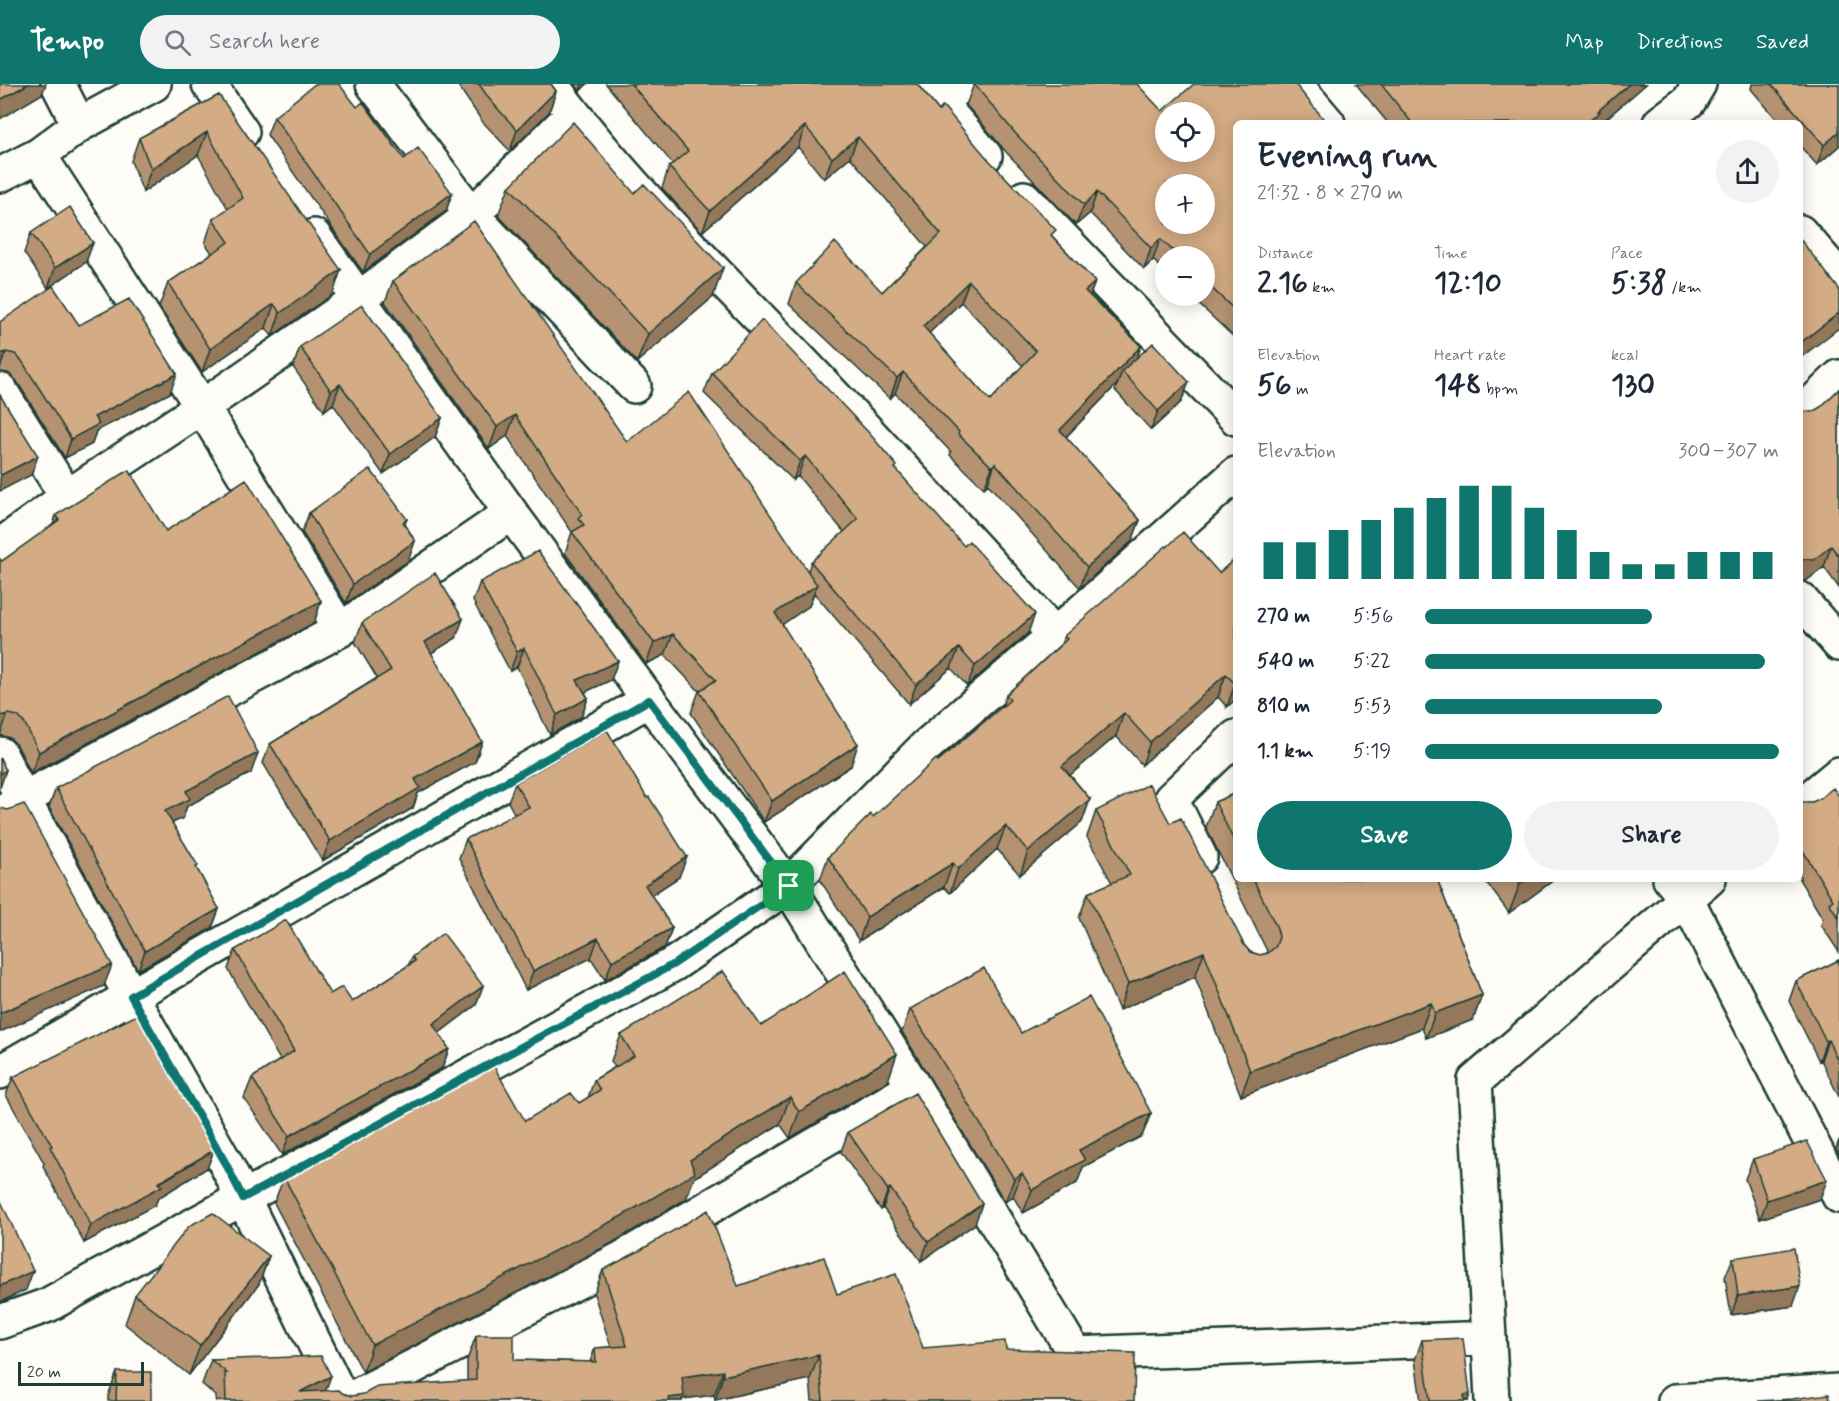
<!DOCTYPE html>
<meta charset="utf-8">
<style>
:root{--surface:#fff;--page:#f2f2f3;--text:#1f2937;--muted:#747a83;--accent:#0f766e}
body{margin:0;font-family:Mynerve,sans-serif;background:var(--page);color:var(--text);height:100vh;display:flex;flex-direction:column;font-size:22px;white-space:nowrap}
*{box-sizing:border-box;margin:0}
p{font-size:20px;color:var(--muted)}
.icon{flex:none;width:33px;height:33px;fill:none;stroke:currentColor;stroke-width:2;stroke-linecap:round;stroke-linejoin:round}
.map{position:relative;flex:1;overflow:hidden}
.sheet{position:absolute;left:1233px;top:36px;width:570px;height:762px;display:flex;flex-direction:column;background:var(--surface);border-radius:9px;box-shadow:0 3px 15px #0003}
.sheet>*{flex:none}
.controls{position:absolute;left:1155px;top:18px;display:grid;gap:12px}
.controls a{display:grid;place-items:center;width:60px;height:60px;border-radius:50%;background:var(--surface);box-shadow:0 3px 15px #0003;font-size:30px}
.scale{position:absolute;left:18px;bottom:15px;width:126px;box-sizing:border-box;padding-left:6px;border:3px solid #1f3d34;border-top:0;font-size:16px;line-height:21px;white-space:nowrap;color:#1f3d34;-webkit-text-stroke:4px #fdfcf7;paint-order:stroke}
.pin{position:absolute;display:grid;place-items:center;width:51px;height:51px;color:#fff;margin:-26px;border-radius:12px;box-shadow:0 3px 9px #0006}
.round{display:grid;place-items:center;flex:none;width:63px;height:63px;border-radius:32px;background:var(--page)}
.headline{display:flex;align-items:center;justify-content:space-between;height:102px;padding:0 24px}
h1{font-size:33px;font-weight:800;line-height:45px}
.stats{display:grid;grid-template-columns:repeat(3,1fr);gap:9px;height:102px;padding:6px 24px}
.stats div{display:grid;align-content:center}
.stats b{font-size:30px;font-weight:800}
.stats small{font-size:16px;font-weight:400}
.stats p{font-size:16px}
.chart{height:168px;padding:12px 24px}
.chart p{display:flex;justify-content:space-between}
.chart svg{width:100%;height:108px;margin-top:6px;stroke:var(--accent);stroke-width:6}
.cta{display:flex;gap:12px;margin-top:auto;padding:12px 24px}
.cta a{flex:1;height:69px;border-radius:36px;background:var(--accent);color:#fff;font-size:24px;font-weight:800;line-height:69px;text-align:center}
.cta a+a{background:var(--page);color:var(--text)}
ul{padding:0 24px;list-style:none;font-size:20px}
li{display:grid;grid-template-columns:96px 72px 1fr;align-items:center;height:45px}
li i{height:15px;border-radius:8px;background:var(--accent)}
header{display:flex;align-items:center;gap:36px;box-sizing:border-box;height:84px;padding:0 30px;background:var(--accent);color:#fff}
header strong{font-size:28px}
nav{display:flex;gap:33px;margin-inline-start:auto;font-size:21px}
.search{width:420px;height:54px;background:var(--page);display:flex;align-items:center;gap:15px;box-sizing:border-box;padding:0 21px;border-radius:33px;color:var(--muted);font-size:22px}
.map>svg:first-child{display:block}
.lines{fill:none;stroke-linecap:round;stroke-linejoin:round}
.minor-casing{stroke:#1f3d34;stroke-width:38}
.minor{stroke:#fdfcf7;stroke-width:33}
.wall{fill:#b59372;stroke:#1f3d34;stroke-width:1.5;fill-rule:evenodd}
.shaded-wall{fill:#94785c;stroke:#1f3d34;stroke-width:1.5}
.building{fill:#d3ab84;stroke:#1f3d34;stroke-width:1.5;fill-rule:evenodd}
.route-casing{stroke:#fff;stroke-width:12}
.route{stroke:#0f766e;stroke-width:8}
</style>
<header>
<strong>Tempo</strong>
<div class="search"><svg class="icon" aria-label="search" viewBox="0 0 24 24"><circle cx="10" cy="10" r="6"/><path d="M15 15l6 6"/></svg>Search here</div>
<nav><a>Map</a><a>Directions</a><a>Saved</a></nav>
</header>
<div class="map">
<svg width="1839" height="1317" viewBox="0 0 1839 1317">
<rect width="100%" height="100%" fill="#fdfcf7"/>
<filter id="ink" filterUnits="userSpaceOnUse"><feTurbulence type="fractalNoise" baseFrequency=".0167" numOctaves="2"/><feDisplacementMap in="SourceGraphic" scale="12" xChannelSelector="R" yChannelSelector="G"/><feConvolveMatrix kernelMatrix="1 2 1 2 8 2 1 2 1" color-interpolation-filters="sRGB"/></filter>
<g filter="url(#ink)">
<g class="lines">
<g class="minor-casing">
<path id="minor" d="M58,0l21,41
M209,0l33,48
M373,0l99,131 162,171
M551,0c69,94 152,175 233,259 92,96 182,194 271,292
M924,0l61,72
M1295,0l33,39
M940,18l22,-18
M1660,39l29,-22 10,-17
M39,71l163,252 138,223
M0,91l39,-20 40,-30 75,-41
M1024,114l212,220
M1800,148l39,45
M0,306l67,107
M1800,331l39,-38
M0,462l67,-49 135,-90 156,-108 114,-84 101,-101
M1800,515l39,45
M649,616l139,186 126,201
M0,670l23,45 317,-169 171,-117
M1800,722l39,-32
M0,729l23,-14 108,197 -131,76
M1200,773l-29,-58 65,-62
M1670,795l16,19 153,298
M0,1238l48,-17 195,-107 -18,-36 -94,-166 518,-296 -138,-187 -197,-277
M1489,1254l-14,-257 234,-202
M343,1317l-100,-203 431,-234 114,-78 137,-139 130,-112 181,-161
M347,1317l274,-142 293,-172 161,267 414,-16 3,63
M1675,1317l164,-10"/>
</g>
<use href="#minor" class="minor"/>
</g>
<path class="wall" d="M457,0h94l5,7 -7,21 -39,39 -28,-30z
M575,0h12l-7,7z
M606,0h311l22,27 115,127 41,44 -5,13 51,51 -4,12 52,24 -8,20 -30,28 -36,-40 3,-7 -52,54 74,83 -8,21 -52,47 -92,-104 -4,4 -34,-33 1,-3 -56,-59 -5,6 -101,-95 7,-21 86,9 45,-45 -77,-90 -26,22 -26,-32 -96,85 -40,-44 7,-21 4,-3zM961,218l62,64 -33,35 -61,-68z
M974,0l188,27 74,12v216l-46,-43h14v-40h-38v16l-13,-12 -9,9 -54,-56 -14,12 -69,-72 -41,-48z
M1356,0h290l-45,39h-213z
M1752,0h87v62l-22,19 -17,-19v-23h-20l-29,-34z
M219,11l114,199 -61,42 -6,-8 -64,44 -43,-65 9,-24 44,-30 -7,-10 8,-24 15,-10 -30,-54 -55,37 -12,-31 8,-23z
M357,23l47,52 48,34 -6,18 -83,61 -96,-137 7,-18z
M509,103l125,6 79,104 -76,65 -139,-147z
M31,149l55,29 -38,26 -24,-35z
M393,197l234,161 181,129 3,-9 33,-30 -46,-56 -5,4 -89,-87 8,-20 184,96 132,164 -61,53 -16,-18 -42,36 -95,-111 -5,13 -27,18 69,142 -87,56 -73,-109 8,-22 -34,-36 -19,9 -81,-111 7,-21 -65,-96 -18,13 -104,-147z
M0,238l79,3 91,68 -74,38 -4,13 -27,14 -49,-78 -8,-7 -8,-1z
M300,263l142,71 -7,19 -52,37 -50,-70 -9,7 -31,-44z
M1839,305v199l-15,-21 -18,14 6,-169 9,-5z
M309,429l98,6 -2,5 10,17 -7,20 -62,42 -44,-71z
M56,431l110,16 155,70 -7,22 -283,150 -14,-28 -7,-7 -10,-3 2,-174 51,-36z
M1236,474v141l-9,8 -9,-10 -76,68 -26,-29 -46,39 20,24 -8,23 -62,53 -23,-26 -47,44 -6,-6 -85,54 -39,-61 8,-23 45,-40 128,-108 5,-14 55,-51 3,-8 155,-63z
M480,498l131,98 -26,12 3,6 -7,19 -31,18 -33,-68 -7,4 -37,-70z
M362,539l94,15 -25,15 51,89 -7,20 -57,31 -5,15 -91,53 -59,-98 7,-19 107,-66 -22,-36z
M251,689l-64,33 -4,12 -11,5 47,86 -7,19 -74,42 -89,-163 7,-19z
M515,699l164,94 -28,18 21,33 -7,19 -60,33 -14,-22 -65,32 -67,-132 7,-19 49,-24 -7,-13z
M1236,709v86h201l45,116 -9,25 -47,18 -4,-10 -181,68 -46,-119 -76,33 -40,-92 9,-25 24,-10 -25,-46 9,-26 74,12 74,122 6,7 10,3 8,-2 -62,-126 9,-25z
M1839,712v156l-18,-27 2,-6 -24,-40h1v-76l12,-1z
M1484,795h71l-46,34z
M235,866l95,44 22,8 56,-36 4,-9 64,48 -37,28 10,16 -7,19 -160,87 -38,-57 8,-20 28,-18 -52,-91z
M1839,876v137l-18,-37 -2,1 -30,-60 7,-20z
M910,925l111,24 130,80 -9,23 -59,31 -6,16 -54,30 -10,-17 -8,6 -103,-170z
M761,942l127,55 -98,57 -10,-14 -86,54 -8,21 -74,44 -249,129 -89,-169 10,-26 241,-56 54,-18 9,-5 6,-18 21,-13 -4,-6 10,-26z
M162,979l52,87 -7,18 -49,30 -3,7 -71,38 -41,-77 1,-3 -38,-68 7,-18z
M848,1048l127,92 -54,37 -38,-53 -2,2 -40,-58z
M1839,1056v15l-3,-6z
M1753,1075l67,40 -60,20 -15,-40z
M269,1172l-10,28 -70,91 -64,-51 10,-29z
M1733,1174l60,48 -62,9 -6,-38z
M603,1186l135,16 99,8 86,54 83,1 128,52h-322l-2,-22 -95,21 -1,-5 -32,4v2h-466v-5l-14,-12 9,-24 114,31 17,2 9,3 116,-15v-21l9,-24 38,24 76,2 5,-14 16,-1 -17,-53z
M1422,1256l46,61h-47l-6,-41z
M117,1288l34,29h-43v-5z"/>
<path class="shaded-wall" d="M28,0h18l-4,10 -42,25v-19z
M582,0h5l-7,7z
M1629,0h17l-45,39h-13l1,-2 9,-10z
M556,7l-7,21 -39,39 7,-21z
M805,42l-7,21 -96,85 8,-21z
M207,48l-9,23 -55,37 8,-23z
M1839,48v14l-22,19 7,-20z
M858,53l-8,20 -26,22 8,-21z
M1097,108l-7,21 -14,12 8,-20z
M452,109l-6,18 -83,61 7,-18z
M1160,155l-7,21 -9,9 7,-21z
M93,159l-7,19 -38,26 7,-20z
M723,184l-10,29 -76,65 11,-28z
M341,186l-8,24 -61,42 8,-23z
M969,197l-8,21 -46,45 8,-21z
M1095,198l-8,21 -2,-12z
M274,220l-8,24 -64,44 8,-23z
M1839,229v15l-39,30v-15z
M1141,262l-8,21 -11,4 -4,12 -66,68 8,-21z
M6,268l-6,16v-14z
M903,288l-8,21 -5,6 7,-21z
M177,290l-7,19 -74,38 -4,13 -27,14 6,-19 23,-22z
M1189,298l-8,20 -30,28 7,-19z
M340,300l-7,20 -9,7 7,-20z
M515,331l-8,21 -18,13 8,-22z
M442,334l-7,19 -52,37 7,-20z
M38,372l-7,19 -31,16v-13l1,-3z
M805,372l-7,20 -5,4 7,-19z
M995,379l-7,21 -4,4 8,-21z
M1140,436l-8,21 -52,47 7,-21z
M415,457l-7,20 -62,42 7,-19z
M1831,462l-7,21 -18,14h-6v-20z
M817,501l-8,21 -42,29 8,-22z
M321,517l-7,22 -283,150 8,-21z
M1035,530l-7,19 -61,53 8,-20z
M463,535l-7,19 -39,24 8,-20z
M673,550l-8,21 -19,9 8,-21z
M524,564l-7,19 -7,4 7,-19z
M959,564l-8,20 -42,36 7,-19z
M618,577l-7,19 -41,19 7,-19z
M1226,590l-8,23 -76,68 8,-23z
M1236,599v16l-9,8 8,-23z
M588,614l-7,19 -31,18 7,-20z
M1124,629l-8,23 -62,53 8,-23z
M8,630l-8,21v-19z
M482,658l-7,20 -57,31 -5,15 -91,53 8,-20 85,-62z
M858,660l-7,22 -87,56 8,-21z
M258,669l-7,20 -64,33 -4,12 -25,12 7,-19 21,-20z
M6,686l-6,18v-14z
M1090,715l-8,23 -62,53 8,-24z
M1006,742l-9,23 -47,44 8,-24z
M687,773l-8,20 -41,27 7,-19z
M953,779l-9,24 -85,54 8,-24z
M1526,795h29l-46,34 11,-29z
M219,825l-7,19 -74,42 7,-19z
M672,844l-7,19 -60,33 7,-19z
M598,854l-7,20 -65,32 7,-19z
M1204,868l-9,25 -76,33 9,-26z
M112,881l-8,21 -104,46v-19z
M483,902l-7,19 -50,38 7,-19z
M1482,911l-9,25 -47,18 9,-25z
M1431,919l-9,25 -181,68 9,-25z
M1828,956l-7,20 -2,1 7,-20z
M449,965l-7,19 -160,87 7,-19z
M897,970l-9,27 -98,57 9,-26z
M790,1013l-10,27 -86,54 -8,21 -74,44 -249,129 9,-27 318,-185z
M1151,1029l-9,23 -59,31 -6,16 -54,30 9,-23 47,-40z
M214,1066l-7,18 -49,30 -3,7 -71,38 7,-18z
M1022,1089l-9,23 -8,6 9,-23z
M1827,1096l-7,19 -60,20 7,-19z
M890,1104l-7,20 -2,2 7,-20z
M982,1120l-7,20 -54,37 7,-19z
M269,1172l-10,28 -70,91 11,-29z
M33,1187l-7,19 -26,12v-16z
M1800,1202l-7,20 -62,9 7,-19z
M819,1271l-9,24 -95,21 8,-24z
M723,1287l-9,24 -32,4v2h-15l15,-24z
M331,1292l-9,24 -22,-8z
M1470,1310l-2,7h-6l2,-6z"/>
<path class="building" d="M0,0h28l-28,16z
M315,0h24l18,23 6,-5 41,57 14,-11 34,45 -82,61 -96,-137z
M479,0h72l5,7 -39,39 -27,-30z
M631,0h286l22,27 4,-5 44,52 69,72 -5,5 44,47 -10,9 56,55 -81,84 80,90 -53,47 -92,-104 -3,4 -34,-33 1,-2 -56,-60 -6,6 -101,-95 39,-41 47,50 59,-58 -83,-97 -26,21 -27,-32 -95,85 -41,-44 19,-16zM969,197l67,70 -46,50 -67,-75z
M974,0h163l25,27 32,-27h101l32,39h-91v188l-32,-30v-25h-25l-19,-17 -9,9 -54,-56 -13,13 -69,-72zM1166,28h38v40h-38zM1166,100h38v40h-38z
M1381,0h248l-31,27 2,1 -11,9 2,2h-179z
M1771,0h68v48l-15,13z
M219,11l122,175 -61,43 -6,-9 -64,45 -42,-66 61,-41 -16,-23 30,-21 -36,-66 -56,37 -12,-31z
M573,38l61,71 10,-9 79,84 -75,66 -139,-147z
M70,123l23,36 -38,25 -24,-35z
M474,137l153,221 62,-50 128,193 -42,28 83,131 -86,57 -73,-110 17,-11 -43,-46 -19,9 -82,-111 12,-7 -6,-7 4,-4 -67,-99 -18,12 -104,-146z
M1800,155l39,50v24l-39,30z
M53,202l26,39 50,-26 48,75 -83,43 5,7 -28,15 -49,-78 -7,-7 -9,-2 -6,2v-32z
M362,221l80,113 -52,36 -50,-70 -9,7 -31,-44z
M762,236l107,113 28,33 -2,2 69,78 5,-5 66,73 -60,52 -16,-18 -43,37 -105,-123 47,-43 -53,-63 -5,5 -88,-88z
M1153,259l36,39 -31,29 -36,-40z
M1839,305v167l-8,-10 -17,14 -9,-1 -5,2v-148l2,-2 10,1 9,-5z
M0,311l38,61 -37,19 -1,-1z
M370,385l37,50 -4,3 12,19 -62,43 -44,-71z
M129,386l37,61 80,-52 75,122 -282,151 -14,-28 -7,-8 -10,-2 -8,2v-157l2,2 57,-41 -3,-5z
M1183,448l36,41 17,-15v125l-1,1 -9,-10 -76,68 -26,-29 -62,53 28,33 -62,52 -22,-25 -48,43 -5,-6 -86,54 -39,-60 43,-43 2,3 63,-58 2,2 72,-61 -4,-5 61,-56 -3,-3 102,-90 1,1z
M538,467l80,110 -41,19 11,18 -31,17 -33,-67 -7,4 -37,-70z
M435,489l28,46 -38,23 57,100 -67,37 5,9 -90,53 -60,-97 121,-74 -29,-47z
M228,612l30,57 -72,38 4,8 -25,12 33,55 -2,1 23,42 -74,42 -89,-163z
M607,646l40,68 2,-1 38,60 -42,28 27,43 -60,33 -14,-23 -65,33 -67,-132 63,-32 -14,-24z
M0,674l6,12 -6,4z
M1149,700l21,39 11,-5 63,127 6,7 10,3 8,-2 8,-7 3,-9 -2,-9 -24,-49h184l45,116 -47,18 -4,-10 -181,68 -46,-119 -76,32 -40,-91 42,-18 -34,-64z
M1833,704l6,8v122l-10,-15 4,-3 -33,-54v-43l2,-1h10l7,-3z
M1236,709v52l-21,-43z
M24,720l88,161 -112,48v-205l8,2z
M1516,795h10l-6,5z
M286,836l44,74 12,-7 10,15 63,-41 -3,-4 31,-24 40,53 -50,38 16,25 -160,87 -37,-58 42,-27 -59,-101z
M1839,876v103l-11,-23 -2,1 -30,-60z
M984,884l37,65 68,-36 62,116 -72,37 6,10 -53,30 -10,-17 -8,6 -104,-170z
M723,887l38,55 84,-55 52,83 -98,58 -9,-15 -100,63 5,13 -73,43 -250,129 -88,-168 208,-114 33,58 46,-28 8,10 21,-13 -6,-10 40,-24 -13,-21z
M137,931l26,45 -1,1 52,89 -56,33 4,3 -71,39 -41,-78 2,-1 -39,-69z
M915,1009l67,111 -54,38 -38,-54 -2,2 -40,-58z
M1807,1057l20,39 -60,20 -14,-41z
M0,1115l33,72 -33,15z
M708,1126l30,76 86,-29 13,37 59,-20 27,74 82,-7 1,8 129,4 -1,48h-311l-4,-46 -96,21v-5l-41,6 2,19 -15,2v3h-443l-1,-28h2l-16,-13 110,-4 10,20 -31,16 39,-2 3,3 9,3 13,-2 13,-7 99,-7v-44l2,-1h36v25l82,2 -1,-14 32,-2 -24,-76 36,-19z
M213,1129l56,43 -69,90 -65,-51 54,-69z
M1794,1164l6,38 -62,10 -5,-38z
M1463,1254l7,56 -6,1 1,6h-35l-8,-61z
M117,1288h34v29h-35z
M1829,1310l1,7h-72l34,-2z"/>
</g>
<g class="lines" filter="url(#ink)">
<g class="route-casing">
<path id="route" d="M649,616l140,186 -115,78 -431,234 -18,-36 -94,-166z"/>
</g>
<use href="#route" class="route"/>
</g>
</svg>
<div class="controls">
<a><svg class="icon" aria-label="locate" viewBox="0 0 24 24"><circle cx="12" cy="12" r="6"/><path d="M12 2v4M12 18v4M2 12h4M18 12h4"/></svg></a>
<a>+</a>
<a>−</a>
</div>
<div class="scale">20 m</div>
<div class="pin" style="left:789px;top:802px;background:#1e9e55"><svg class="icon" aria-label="arrive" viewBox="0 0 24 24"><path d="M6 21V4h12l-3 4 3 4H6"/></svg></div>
<section class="sheet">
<div class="headline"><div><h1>Evening run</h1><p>21:32 · 8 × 270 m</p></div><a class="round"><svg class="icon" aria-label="share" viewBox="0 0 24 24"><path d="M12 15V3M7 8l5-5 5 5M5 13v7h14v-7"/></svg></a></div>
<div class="stats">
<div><p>Distance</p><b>2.16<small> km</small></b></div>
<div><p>Time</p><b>12:10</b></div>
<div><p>Pace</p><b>5:38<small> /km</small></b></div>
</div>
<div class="stats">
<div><p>Elevation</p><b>56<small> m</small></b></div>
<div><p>Heart rate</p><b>148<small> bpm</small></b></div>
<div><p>kcal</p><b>130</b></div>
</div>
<div class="chart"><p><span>Elevation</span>300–307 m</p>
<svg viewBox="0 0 160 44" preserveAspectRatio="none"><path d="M5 44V29M15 44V29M25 44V24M35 44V20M45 44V15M55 44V11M65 44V6M75 44V6M85 44V15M95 44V24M105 44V33M115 44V38M125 44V38M135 44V33M145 44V33M155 44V33"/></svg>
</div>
<ul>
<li><b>270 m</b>5:56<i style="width:64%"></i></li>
<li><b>540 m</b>5:22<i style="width:96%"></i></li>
<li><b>810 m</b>5:53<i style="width:67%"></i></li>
<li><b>1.1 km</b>5:19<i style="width:100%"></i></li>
</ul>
<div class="cta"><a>Save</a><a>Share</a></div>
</section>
</div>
